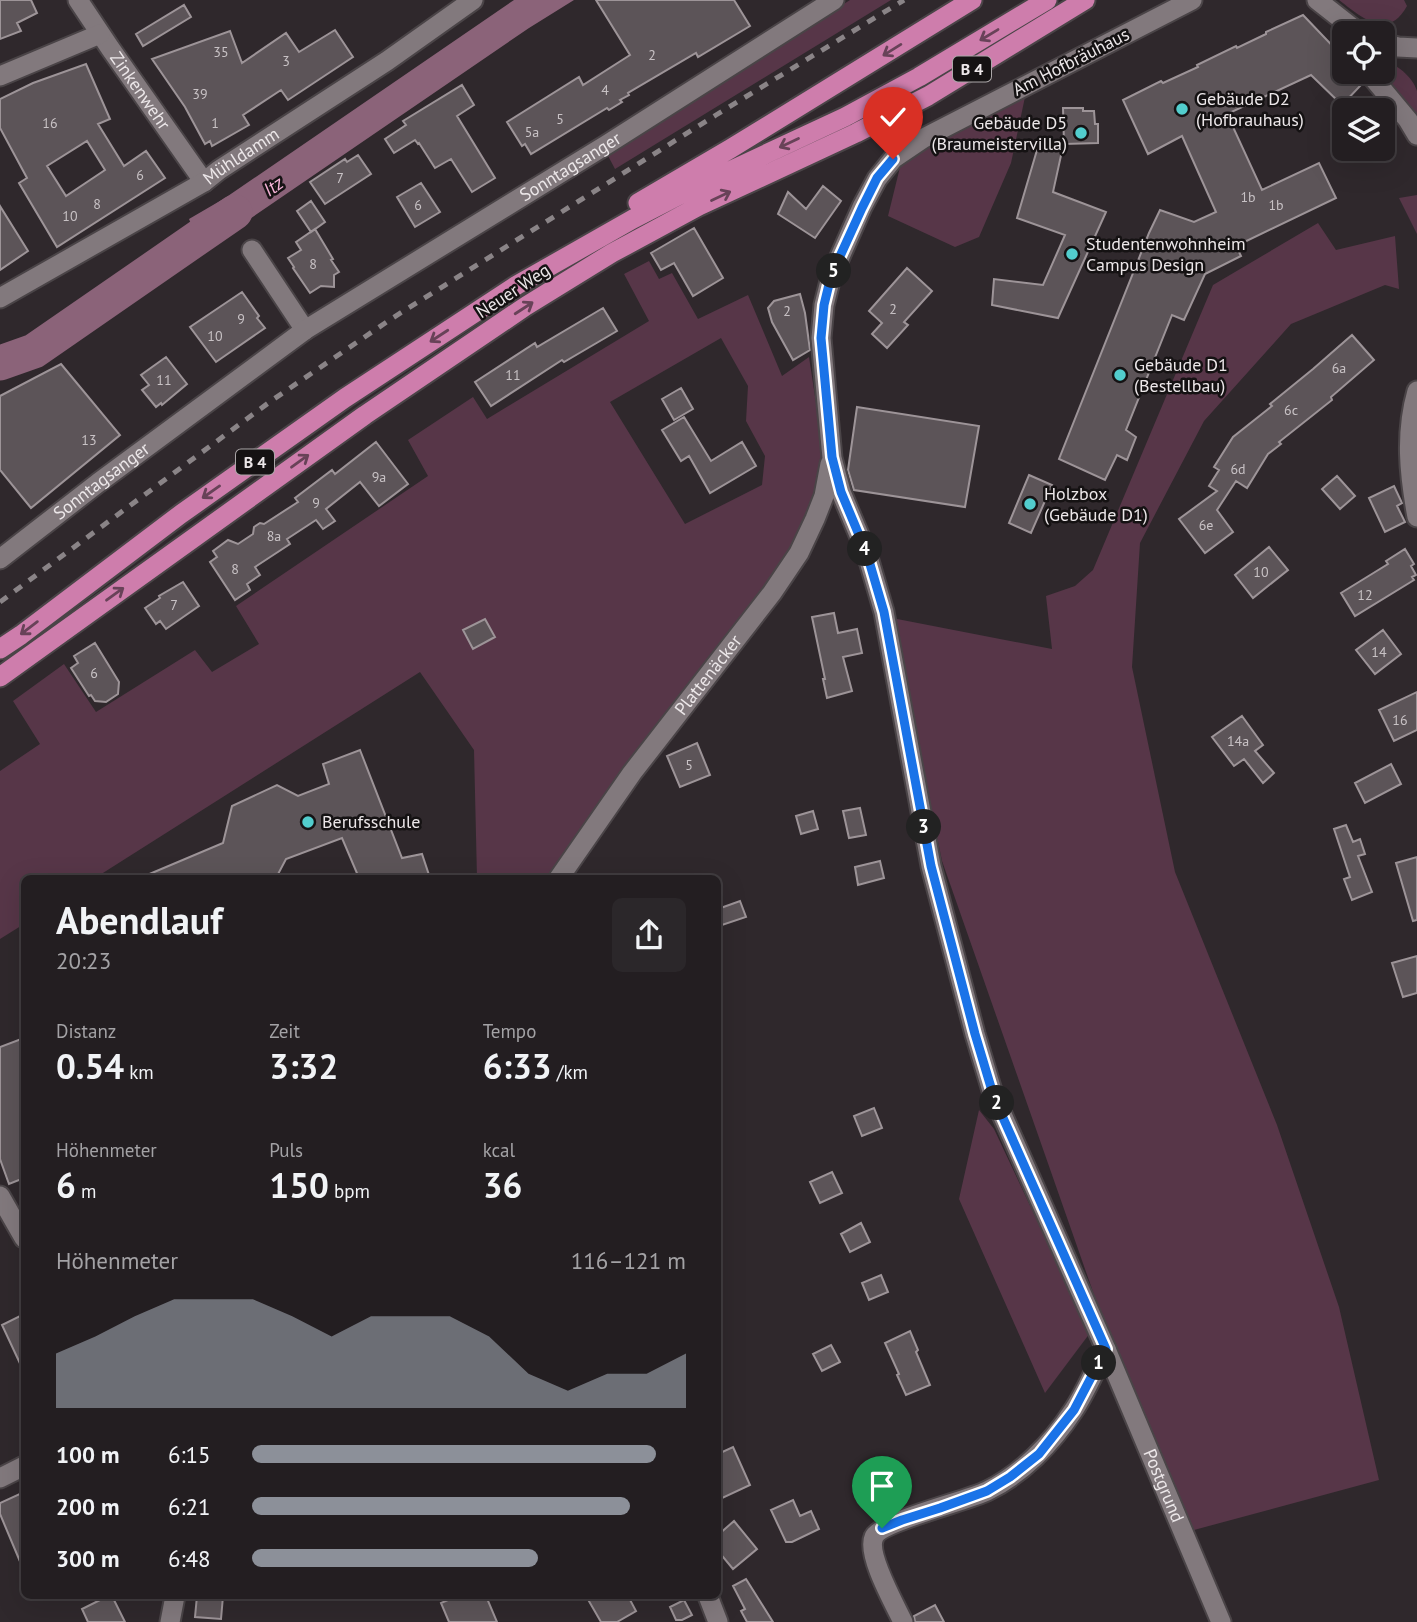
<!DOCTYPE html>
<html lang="de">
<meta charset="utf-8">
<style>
:root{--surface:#231e21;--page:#2b272a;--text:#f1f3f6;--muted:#a3a2a5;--line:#403c3f;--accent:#8c9099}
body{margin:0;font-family:"PT Sans",sans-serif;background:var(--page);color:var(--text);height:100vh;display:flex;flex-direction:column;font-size:26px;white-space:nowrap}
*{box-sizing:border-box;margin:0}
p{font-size:23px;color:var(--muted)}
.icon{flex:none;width:38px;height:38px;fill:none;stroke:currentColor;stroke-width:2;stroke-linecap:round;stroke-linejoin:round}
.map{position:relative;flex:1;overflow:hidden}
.details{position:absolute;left:21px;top:875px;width:700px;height:724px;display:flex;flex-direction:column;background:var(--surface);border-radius:10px;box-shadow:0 7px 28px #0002,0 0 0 2px var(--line)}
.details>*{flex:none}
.tools{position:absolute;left:1332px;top:21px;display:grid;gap:14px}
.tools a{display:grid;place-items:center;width:63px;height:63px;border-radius:10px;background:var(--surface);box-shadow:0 7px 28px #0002,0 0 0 2px var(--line);font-size:35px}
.pin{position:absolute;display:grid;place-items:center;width:60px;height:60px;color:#fff;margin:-72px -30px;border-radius:50% 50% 50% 0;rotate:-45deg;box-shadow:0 0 7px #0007}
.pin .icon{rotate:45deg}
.km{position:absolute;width:35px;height:35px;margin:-18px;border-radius:50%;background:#222;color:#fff;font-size:19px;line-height:35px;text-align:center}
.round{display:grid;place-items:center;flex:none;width:74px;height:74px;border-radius:10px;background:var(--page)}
.overview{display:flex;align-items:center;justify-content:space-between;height:119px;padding:0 35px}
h1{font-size:38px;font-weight:700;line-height:52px}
.figures{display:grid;grid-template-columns:repeat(3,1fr);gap:10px;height:119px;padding:7px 35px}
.figures div{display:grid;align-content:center}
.figures b{font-size:35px;font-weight:700}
.figures small{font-size:19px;font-weight:400}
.figures p{font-size:19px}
.chart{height:196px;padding:14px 35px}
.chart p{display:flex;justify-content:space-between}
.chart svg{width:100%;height:126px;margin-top:7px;fill:var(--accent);opacity:.7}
ul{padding:0 35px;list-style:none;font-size:23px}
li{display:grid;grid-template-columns:112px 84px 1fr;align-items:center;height:52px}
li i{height:18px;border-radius:9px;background:var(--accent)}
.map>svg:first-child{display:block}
.green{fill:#573648;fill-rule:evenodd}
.water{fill:#8b6379}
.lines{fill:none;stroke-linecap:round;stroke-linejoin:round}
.river{stroke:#8b6379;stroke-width:35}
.building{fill:#5c5458;stroke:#9d9498;stroke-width:2;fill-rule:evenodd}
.minor-casing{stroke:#4a4447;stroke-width:23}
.trunk-casing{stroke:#4a4447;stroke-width:23}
.minor{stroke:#82797d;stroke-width:19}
.trunk{stroke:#ce7dac;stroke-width:19}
.rail{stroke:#8a8487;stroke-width:5;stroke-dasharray:9 9;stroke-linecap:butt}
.oneway{stroke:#684258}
.route-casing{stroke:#fff;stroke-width:14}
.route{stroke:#1a73e8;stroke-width:9}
.poi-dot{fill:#52cdcd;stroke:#151213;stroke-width:2.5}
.labels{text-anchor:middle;stroke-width:5;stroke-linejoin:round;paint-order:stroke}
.number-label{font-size:14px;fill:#c8c2c5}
.shield{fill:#151213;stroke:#aca7a9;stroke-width:2}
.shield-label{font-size:16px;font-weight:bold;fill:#ece7e9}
.street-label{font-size:18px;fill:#ece7e9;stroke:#151213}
.poi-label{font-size:18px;fill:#ece7e9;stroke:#151213;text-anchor:start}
.water-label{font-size:19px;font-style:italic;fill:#f6b3d8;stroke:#151213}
</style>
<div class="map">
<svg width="1417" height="1622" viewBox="0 0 1417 1622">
<rect width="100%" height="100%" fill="#2f282c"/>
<path class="green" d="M850,0h41l-276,169 -9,-17 176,-108z
M1339,0h65l3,6c-19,35 -46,11 -68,-6z
M1383,61c13,2 30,16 34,30 0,8 0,21 0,30l-43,-49h8z
M1025,97l-14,66 -32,74 -24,10 -67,-31 14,-57 35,-15z
M1417,195v39l-18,-36z
M1318,223l18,27 59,-14 4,53 -14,-4 -94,39 -87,97 -64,122 -8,124 43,205 102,253 62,182 40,173 -185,50 -82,-184 -170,-485 -50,-243 160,31 -6,-53 29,-10 18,-16 120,-285z
M649,261l10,18 13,-6 26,46 50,-24 34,81 27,-19 15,98 -18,76 -254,347h-75l-3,-128 -54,-78 -325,206h-71v46l-24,15v-168l40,-27 -27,-43 51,-37 32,48 99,-62 17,22 47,-28 -23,-38 192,-130 -20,-36 65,-43 14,22 162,-98 -25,-47zM721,338l27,48 -2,35 19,35 -3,29 -77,39 -75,-122z
M979,1110l15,19 96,204 -45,60 -86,-194z"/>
<path class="water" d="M514,0h60l-45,28 -288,197 -9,9 -30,17 -13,-32 36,-21z"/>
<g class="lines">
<path class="river" d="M0,363l34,-12 201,-139"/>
</g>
<path class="building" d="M0,0h31l6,13 -20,10 4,8 -21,8z
M596,0h138l16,26 -52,31 -2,-4 -68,40 1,2 -9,5 2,2 -13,8 -2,-2 -76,46 -6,-10 -3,2 -15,-24 72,-45 4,8 47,-30z
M184,5l7,12 -48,29 -7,-12z
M1303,15l41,43v14h12l2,7 4,5 -20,21 -31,-30 -84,39 35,76 57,-27 17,35 -100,48 5,10 -36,18 -21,46 -12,-5 -46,115 10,7 -9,23 -10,-5 -12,25 -46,-21 90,-226 11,-23 34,12 22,-10 -34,-76 -34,18 -25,-54 38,-19 2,2 35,-16 -1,-2 39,-19 1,2 29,-14v-2z
M335,30l18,27 -65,43 -7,-10 -38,25 6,10 -37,21 -2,-5 -5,3 -20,-37 -33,-48 78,-28 12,32 44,-30 13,19z
M86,64l24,55 -12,5 26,42 22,-15 19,27 -108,69 -38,-64 8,-5 -27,-50v-29l33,-16zM87,141l18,29 -39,26 -19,-30z
M462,85l12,20 -17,11 38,62 -23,14 -21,-33 -16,9 -16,-25 -1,1 -3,-4 -21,13 -9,-14 21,-14 -3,-4z
M1063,108h20v3h11l1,13h3v19l-34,1z
M1037,150l25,1 -9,41 53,20 -48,106 -66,-13 2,-26 49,6 22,-50 -48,-17z
M358,155l13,19 -46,30 -15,-22 35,-23 2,3z
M421,183l19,29 -25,15 -18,-30z
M823,186l18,15 -26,37 -37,-24 10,-22 18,17z
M311,201l14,21 -14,10 -14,-21z
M0,206l28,45 -28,19z
M694,228l29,50 -30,18 -19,-33 -13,7 -10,-17z
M315,229l18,30 -2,1 8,12 -5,3v12l-13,-1 -11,7 -17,-25 1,-1 -6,-9 13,-8 -5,-8z
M907,268l25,23 -28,31 4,3 -21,23 -15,-14 10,-11 -13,-12z
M242,292l17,24 -2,2 8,10 -49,34 -26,-35z
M800,294l5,19 5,37 -17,10 -21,-38 -4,-14 6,-7z
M603,308l14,23 -53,31 -2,-2 -71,46 -16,-24 60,-39 2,4z
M1352,335l22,25 -43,37 1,3 -53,42 2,2 -13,10 -21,34 -11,-7 -19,29 16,22 -28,21 -26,-34 38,-28 -8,-5 10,-16 -5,-3 19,-30 39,-31 -2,-2 43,-35z
M166,357l21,27 -25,21 -1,-2 -5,4 -14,-17 7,-5 -8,-10z
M61,364l59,71 -89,73 -31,-38v-74z
M681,388l12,21 -19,11 -12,-21z
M857,407l122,19 -14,81 -111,-17 -6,-20z
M684,417l27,44 31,-19 14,24 -46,27 -21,-37 -8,5 -19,-31z
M376,442l32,42 -29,22 -19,-24 -34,27 9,12 -12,8 -7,-9 -29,19 3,5 -35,23 5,8 -13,9 3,6 -15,10 -25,-38 7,-5 -4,-6 15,-11 10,4 15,-10 1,-7 6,-4 4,1 34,-22 -3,-4 37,-28 3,4z
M1029,475l23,10 -21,48 -22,-10z
M1337,476l18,20 -15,13 -18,-20z
M1394,486l8,17 -5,3 8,16 -20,10 -16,-34z
M1269,547l19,23 -35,28 -18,-23z
M1405,549l9,15 -3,2 5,9 -4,2 2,3 -59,36 -14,-23 47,-29 -2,-3z
M183,582l16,24 -33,23 -6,-8 -4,3 -11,-16 15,-10 -1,-2z
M834,613l4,20 19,-4 5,24 -19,4 9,34 -25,7 -4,-19h2l-13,-62z
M485,619l10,18 -22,12 -10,-19z
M1383,630l18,24 -26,20 -19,-24z
M95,643l24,39 -1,12 -12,8 -11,-1 -4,-6 -2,1 -18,-28 7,-5 -4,-7z
M1417,692v38l-23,11 -15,-31z
M1242,716l21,29 -8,6 19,22 -11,10 -19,-24 -10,7 -22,-29z
M697,743l13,32 -30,12 -13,-31z
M360,750l42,108 20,-4 8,24h-71l-17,-40 -56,21 -10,19h-136l83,-35 9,-37 45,-21 21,11 31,-12 -6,-20z
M1391,764l10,20 -36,19 -10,-20z
M860,808l6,27 -17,3 -6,-27z
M813,811l5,18 -17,5 -5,-18z
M1346,825l7,17 7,-3 5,15 -7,2 14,36 -20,8 -8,-21 6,-2 -16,-48z
M1417,857v63l-4,1 -17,-58z
M880,861l4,17 -26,7 -3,-18z
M740,901l6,16 -24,8 -4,-16z
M1417,956v37l-14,4 -11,-34z
M24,1038v140l-15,6 -9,-25v-112z
M874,1108l8,20 -20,8 -8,-20z
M832,1172l10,21 -22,10 -10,-21z
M861,1223l9,19 -20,10 -9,-18z
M881,1275l7,17 -19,8 -7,-17z
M24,1314v58l-22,-47z
M910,1331l8,19 -2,2 14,33 -24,10 -9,-20 2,-1 -14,-31z
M831,1345l9,17 -18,9 -9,-17z
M733,1447l17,38 -32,15v-46z
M24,1492v79l-24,-57v-11z
M793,1500l7,16 11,-5 8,18 -27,13h-6l-15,-32z
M734,1521l23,28 -24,20 -15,-18v-16z
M746,1579l27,43h-26l-6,-11 4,-2 -12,-23z
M108,1596h4l13,26h-37l-6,-13z
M197,1596h26l-2,23 -26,-2z
M457,1596h29l11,26h-48l-8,-19z
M586,1596h42l8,15 -19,11h-16z
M684,1600l8,15 -10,5h-6l-6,-13z
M935,1605l9,17h-29l-1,-6z"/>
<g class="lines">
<g class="minor-casing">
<g id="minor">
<path id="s1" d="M78,0l32,48 94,134"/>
<path id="s2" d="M1192,0l-268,138 -31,21 -16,20 -15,28 -31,70 -7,28 -3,33 11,120 9,34 26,62 17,58 47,254 44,168 18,60 113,255 115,273"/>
<path d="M1317,0l42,33"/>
<path d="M1382,43l16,4 19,1"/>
<path d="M1368,72l40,48 9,15"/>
<path d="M0,76l100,-42"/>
<path d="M252,250l53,80"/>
<path id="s3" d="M0,298l204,-116 15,-12 168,-109 86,-61"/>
<path d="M1417,391c-12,42 -8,83 0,126"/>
<path id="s4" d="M0,559l98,-76 207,-153 301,-185 228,-145"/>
<path id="s5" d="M559,878l73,-105 140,-180 27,-40 16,-34 9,-23 6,-32"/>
<path d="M0,1196l24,42"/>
<path d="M0,1478l24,-12"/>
<path d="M708,1596l10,26"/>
<path d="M170,1622l5,-26"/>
<path d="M903,1622c-8,-17 -37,-68 -29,-85 7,-16 93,-36 113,-46 35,-17 65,-48 86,-80 13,-19 22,-42 33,-62"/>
</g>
</g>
<g class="trunk-casing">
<path id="trunk" d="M638,203l92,-54 242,-149
M0,649l21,-14 160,-121 164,-116 172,-113 116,-66 58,-30 154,-72 74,-40 128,-77
M0,677l365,-262 161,-109 86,-53 87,-47 157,-73 72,-37 157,-96"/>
</g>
<use href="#minor" class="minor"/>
<use href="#trunk" class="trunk"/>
<path class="rail" d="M0,602l271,-201 120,-82 325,-204 188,-115"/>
</g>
<defs><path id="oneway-shaft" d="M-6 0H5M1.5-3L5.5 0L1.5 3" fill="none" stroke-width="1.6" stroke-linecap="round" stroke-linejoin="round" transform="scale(1.75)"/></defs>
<g class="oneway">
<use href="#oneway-shaft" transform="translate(989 35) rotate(149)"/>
<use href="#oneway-shaft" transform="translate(892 50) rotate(148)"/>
<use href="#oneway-shaft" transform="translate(789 143) rotate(155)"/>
<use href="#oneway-shaft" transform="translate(721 196) rotate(-25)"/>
<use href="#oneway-shaft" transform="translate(524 308) rotate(-33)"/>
<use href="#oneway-shaft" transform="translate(439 336) rotate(147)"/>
<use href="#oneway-shaft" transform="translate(300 461) rotate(-36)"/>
<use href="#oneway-shaft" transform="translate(211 492) rotate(145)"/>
<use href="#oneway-shaft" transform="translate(115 594) rotate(-36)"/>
<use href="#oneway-shaft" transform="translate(29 628) rotate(143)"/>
</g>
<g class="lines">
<g class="route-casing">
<path id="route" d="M882,1528l20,-8 38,-12 47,-17 23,-14 29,-23 35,-44 32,-61 -102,-229 -11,-26 -18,-60 -44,-168 -47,-254 -17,-58 -26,-62 -9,-35 -11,-119 3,-33 7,-29 31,-68 15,-30 16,-19"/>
</g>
<use href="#route" class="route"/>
</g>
<g class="poi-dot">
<circle cx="1182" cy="109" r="7"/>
<circle cx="1081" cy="133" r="7"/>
<circle cx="1072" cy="254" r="7"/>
<circle cx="1120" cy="375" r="7"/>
<circle cx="1030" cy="504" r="7"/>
<circle cx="308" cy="822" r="7"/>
</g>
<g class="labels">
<g class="number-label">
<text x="221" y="57">35</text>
<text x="652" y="60">2</text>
<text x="286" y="66">3</text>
<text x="605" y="95">4</text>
<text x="200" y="99">39</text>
<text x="560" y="124">5</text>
<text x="50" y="128">16</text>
<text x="215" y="128">1</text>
<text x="532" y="137">5a</text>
<text x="140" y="180">6</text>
<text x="340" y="183">7</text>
<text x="1248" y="202">1b</text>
<text x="97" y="209">8</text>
<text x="418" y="210">6</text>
<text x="1276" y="210">1b</text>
<text x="70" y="221">10</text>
<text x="313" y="269">8</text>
<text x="893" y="314">2</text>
<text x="787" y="316">2</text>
<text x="241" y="324">9</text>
<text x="215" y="341">10</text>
<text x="1339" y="373">6a</text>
<text x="513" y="380">11</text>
<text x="164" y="385">11</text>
<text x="1291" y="415">6c</text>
<text x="89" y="445">13</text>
<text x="1238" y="474">6d</text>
<text x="379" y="482">9a</text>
<text x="316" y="508">9</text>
<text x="1206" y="530">6e</text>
<text x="274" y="541">8a</text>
<text x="235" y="574">8</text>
<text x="1261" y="577">10</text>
<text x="1365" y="600">12</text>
<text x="174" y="610">7</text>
<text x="1379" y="657">14</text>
<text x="94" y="678">6</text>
<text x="1400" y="725">16</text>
<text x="1238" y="746">14a</text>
<text x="689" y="770">5</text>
</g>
<g class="shield">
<rect x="953" y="56.5" width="38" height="25" rx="5"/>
<rect x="236" y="449.5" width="38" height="25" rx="5"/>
</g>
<g class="shield-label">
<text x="972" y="75">B 4</text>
<text x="255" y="468">B 4</text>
</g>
<g class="street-label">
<text transform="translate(1071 62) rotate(-27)" y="6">Am Hofbräuhaus</text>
<text dy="6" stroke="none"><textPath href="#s1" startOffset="110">Zinkenwehr</textPath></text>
<text dy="6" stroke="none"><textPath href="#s3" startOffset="280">Mühldamm</textPath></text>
<text dy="6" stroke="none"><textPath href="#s4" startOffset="693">Sonntagsanger</textPath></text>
<text transform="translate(513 291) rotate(-33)" y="6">Neuer Weg</text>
<text dy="6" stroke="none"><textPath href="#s4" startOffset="128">Sonntagsanger</textPath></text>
<text dy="6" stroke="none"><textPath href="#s5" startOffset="252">Plattenäcker</textPath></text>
<text dy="6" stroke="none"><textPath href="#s2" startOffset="1740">Postgrund</textPath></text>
</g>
<g class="poi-label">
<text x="1196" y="105">Gebäude D2<tspan x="1196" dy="21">(Hofbrauhaus)</tspan></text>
<text x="1067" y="129" text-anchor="end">Gebäude D5<tspan x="1067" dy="21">(Braumeistervilla)</tspan></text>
<text x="1086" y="250">Studentenwohnheim<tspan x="1086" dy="21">Campus Design</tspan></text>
<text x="1134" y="371">Gebäude D1<tspan x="1134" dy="21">(Bestellbau)</tspan></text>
<text x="1044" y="500">Holzbox<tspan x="1044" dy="21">(Gebäude D1)</tspan></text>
<text x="322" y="828">Berufsschule</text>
</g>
<g class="water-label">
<text transform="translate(273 186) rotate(-35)" y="7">Itz</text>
</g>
</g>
</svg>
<div class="tools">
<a><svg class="icon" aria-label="locate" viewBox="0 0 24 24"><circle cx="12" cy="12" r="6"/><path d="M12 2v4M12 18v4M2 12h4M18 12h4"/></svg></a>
<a><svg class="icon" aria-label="layers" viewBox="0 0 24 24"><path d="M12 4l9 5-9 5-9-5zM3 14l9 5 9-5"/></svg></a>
</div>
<div class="pin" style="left:882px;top:1528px;background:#1e9e55"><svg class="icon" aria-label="arrive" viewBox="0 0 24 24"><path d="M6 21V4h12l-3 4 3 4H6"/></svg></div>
<div class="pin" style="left:893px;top:159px;background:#d93025"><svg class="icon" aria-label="check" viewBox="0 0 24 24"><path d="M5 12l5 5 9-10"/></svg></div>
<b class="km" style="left:1099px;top:1363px">1</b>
<b class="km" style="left:997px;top:1103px">2</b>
<b class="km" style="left:924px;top:827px">3</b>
<b class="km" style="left:865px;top:549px">4</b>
<b class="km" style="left:834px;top:271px">5</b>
<section class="details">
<div class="overview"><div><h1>Abendlauf</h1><p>20:23</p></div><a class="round"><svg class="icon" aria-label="share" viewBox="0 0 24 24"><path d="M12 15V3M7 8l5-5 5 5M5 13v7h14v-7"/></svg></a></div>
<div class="figures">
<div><p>Distanz</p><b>0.54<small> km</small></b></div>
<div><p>Zeit</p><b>3:32</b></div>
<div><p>Tempo</p><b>6:33<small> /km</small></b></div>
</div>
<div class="figures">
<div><p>Höhenmeter</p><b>6<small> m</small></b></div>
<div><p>Puls</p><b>150<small> bpm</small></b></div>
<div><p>kcal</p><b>36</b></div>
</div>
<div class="chart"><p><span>Höhenmeter</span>116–121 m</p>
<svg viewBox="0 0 160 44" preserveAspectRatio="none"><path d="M0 44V25L10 19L20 12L30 6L40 6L50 6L60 12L70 19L80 12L90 12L100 12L110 19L120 32L130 38L140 32L150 32L160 25V44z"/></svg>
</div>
<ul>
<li><b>100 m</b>6:15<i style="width:93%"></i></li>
<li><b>200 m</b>6:21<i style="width:87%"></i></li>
<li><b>300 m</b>6:48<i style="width:66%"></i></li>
</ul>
</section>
</div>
